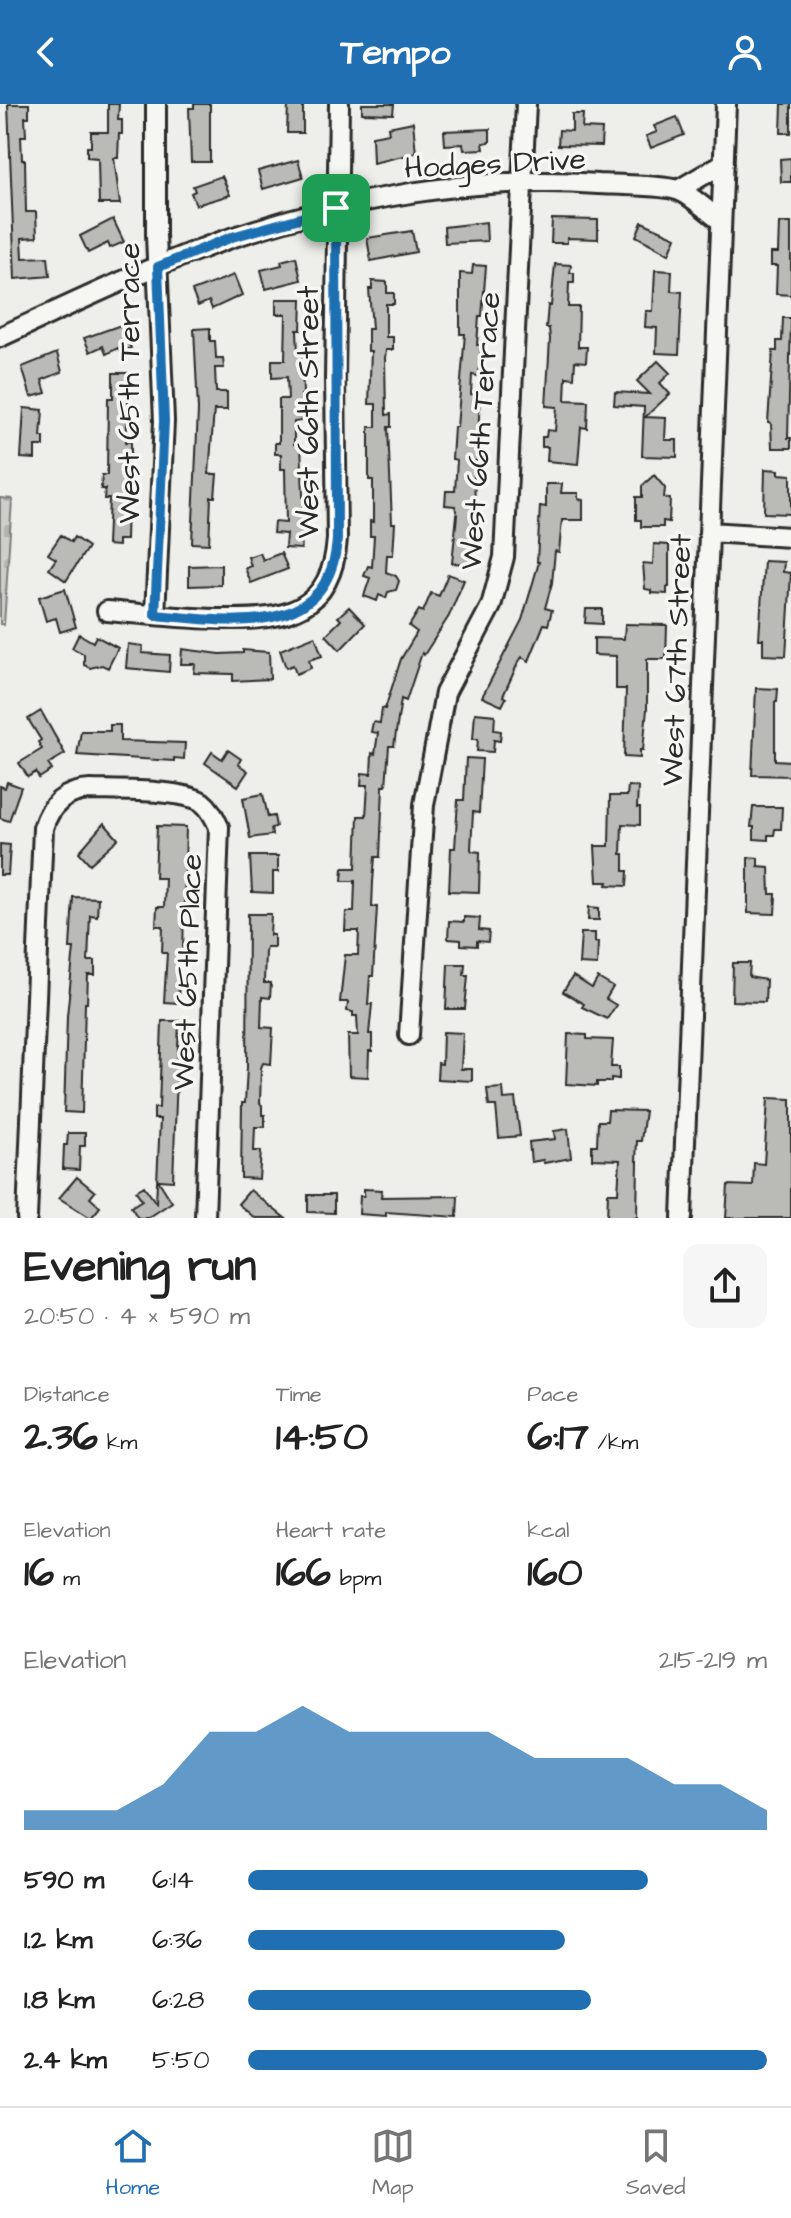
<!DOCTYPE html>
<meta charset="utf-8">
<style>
:root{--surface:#fff;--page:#f6f6f6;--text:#222;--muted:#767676;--line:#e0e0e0;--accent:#1f6fb2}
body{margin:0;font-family:"Architects Daughter",sans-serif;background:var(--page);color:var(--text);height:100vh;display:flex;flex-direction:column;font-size:30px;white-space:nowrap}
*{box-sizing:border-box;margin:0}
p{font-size:26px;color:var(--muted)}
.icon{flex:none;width:44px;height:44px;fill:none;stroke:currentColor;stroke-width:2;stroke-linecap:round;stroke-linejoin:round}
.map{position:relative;height:1114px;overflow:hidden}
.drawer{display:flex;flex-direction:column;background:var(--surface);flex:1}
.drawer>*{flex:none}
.pin{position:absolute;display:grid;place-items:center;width:68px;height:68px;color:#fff;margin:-34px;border-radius:16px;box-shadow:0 4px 12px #0006}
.round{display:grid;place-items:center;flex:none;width:84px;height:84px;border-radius:16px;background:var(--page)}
.headline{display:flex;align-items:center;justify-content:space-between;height:136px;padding:0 24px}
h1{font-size:44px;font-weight:700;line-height:60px}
.stats{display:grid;grid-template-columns:repeat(3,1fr);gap:12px;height:136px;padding:8px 24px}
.stats div{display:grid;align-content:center}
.stats b{font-size:40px;font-weight:700}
.stats small{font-size:22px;font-weight:400}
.stats p{font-size:22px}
.chart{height:224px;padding:16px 24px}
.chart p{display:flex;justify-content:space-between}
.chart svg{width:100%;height:144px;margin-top:8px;fill:var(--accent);opacity:.7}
ul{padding:0 24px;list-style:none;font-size:26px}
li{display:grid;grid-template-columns:128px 96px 1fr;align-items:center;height:60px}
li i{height:20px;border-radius:10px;background:var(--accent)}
header{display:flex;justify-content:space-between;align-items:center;height:104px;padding:0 24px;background:var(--accent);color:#fff;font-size:36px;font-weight:700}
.dock{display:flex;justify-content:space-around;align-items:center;height:112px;border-top:2px solid var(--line);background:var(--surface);font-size:22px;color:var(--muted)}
.dock a{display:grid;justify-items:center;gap:4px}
.dock .active{color:var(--accent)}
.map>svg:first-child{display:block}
.cemetery{fill:url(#cemetery-stones);stroke:#7c7c7a;stroke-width:2}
.building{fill:#babab7;stroke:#2b2b2b;stroke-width:2}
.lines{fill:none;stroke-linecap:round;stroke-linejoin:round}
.minor-casing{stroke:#2b2b2b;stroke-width:24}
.minor{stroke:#f6f6f2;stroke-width:18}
.route-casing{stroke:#fff;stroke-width:16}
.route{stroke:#1f6fb2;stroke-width:10}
.labels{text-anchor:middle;stroke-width:7;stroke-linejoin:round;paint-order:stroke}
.street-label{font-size:30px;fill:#2b2b2b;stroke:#f6f6f2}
</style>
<header><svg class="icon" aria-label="back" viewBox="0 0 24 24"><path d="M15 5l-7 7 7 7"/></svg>Tempo<svg class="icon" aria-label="person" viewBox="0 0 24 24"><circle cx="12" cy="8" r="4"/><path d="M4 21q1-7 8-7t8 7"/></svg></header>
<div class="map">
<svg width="791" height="1114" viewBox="0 0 791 1114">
<defs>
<pattern id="cemetery-stones" width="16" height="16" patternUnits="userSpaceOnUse" patternTransform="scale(2)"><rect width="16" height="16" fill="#cececa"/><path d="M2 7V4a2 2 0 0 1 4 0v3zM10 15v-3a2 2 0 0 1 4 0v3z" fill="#b1b1ae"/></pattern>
</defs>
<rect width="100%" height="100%" fill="#eeeeea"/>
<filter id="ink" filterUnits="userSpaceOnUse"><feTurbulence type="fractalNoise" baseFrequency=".0125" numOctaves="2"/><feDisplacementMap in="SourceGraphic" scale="16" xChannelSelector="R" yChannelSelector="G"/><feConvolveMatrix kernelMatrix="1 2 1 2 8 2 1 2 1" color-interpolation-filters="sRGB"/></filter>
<g filter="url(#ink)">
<path class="cemetery" d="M0,394l12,1 -8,126 -4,-1z"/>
<path class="building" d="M8,0h21v13h-4l1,19h-5l1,24h3l1,52h10l1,25 -15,1 1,20 25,-1 2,19 -35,3z
M108,0h11l-1,16h4v14h-3l-1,24h-4l6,46h-21l-1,-46 -11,-1v-10h4v-15h17z
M194,0h16v58h-19l-2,-54h5z
M288,0h15v29h-16z
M362,0h32l-1,10 -31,-1z
M782,0h9v29h-10z
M572,10h11l-1,14 20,1 -1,17 -43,-1 1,-15 13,1z
M677,13l7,18 -33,13 -5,-12 11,-4 -3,-6z
M413,18l3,31 -43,10 -1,-27 17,-3 -1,-6z
M490,25v13l-7,1 1,6 -20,1 -1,-6 -18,1 -1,-14z
M791,54v24h-10l-1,-23z
M298,56l5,17 -40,12 -5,-18z
M222,72l8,19 -34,10 -5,-12 4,-2 -2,-5z
M113,115l11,23 -14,6 -2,-5 -20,10 -8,-17z
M552,115l46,1v19l-31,-1v5h-16z
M486,118l1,19 -42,2 -1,-16z
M642,118l34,15 -7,17 -33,-18z
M779,119h12v72l-15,-1 1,-28h-6v-13h7z
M412,127l4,21 -45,9 -4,-23z
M296,153l5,23 -35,9 -5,-19 21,-5 -1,-4z
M555,160l16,1 -1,8h4v10h-5l-1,24h11l-1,40h9l-1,15 -11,-1 -1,17 -8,-1 -1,23 23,1 -1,27 -6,-1 -3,37 -31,-3 1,-14h-6v-10h4l1,-7 8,1 2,-24 -11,-1 4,-67 -1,-11h-3l2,-23 3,1z
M473,161l13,1 -4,50h-3l-2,29h4l-2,31 -7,-1 -1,19 9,1 -3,66h-3l1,54h-2l-4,49 -17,-1 5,-48 -2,-9 -10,-1 1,-14h9l2,-31 -5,-1 2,-32h3l8,-93h-5v-61l12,1z
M655,166l17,1 -1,20 11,1 -3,62 -23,-1 1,-25 -12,-1 1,-16h7z
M234,171l8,20 -30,14 -3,-8 -11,5 -6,-15z
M372,177l15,1v11h7v11h-8v33h7v13h-7l-1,8 1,57 5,-1v13h-3l4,96h3l-2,32h-6l-1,17 10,4 3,5 -3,9 -8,2 -2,6 -7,-3 -2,6 -13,-5 6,-18 -6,-2 4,-10 4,1 2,-31h-4v-15l3,1v-42h-4v-53h7v-23h-7l2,-53h-3v-22h4l-3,-40h3z
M276,195h26l-1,31h-4l1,24h4l1,41h-2v26l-7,1v22h7l3,76 -3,29 -16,-1 1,-14 -13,-1 1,-11 12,1 -1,-54h-4v-15h-6v-11h4v-44h9l-1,-22 -15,1v-18h13l1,-46h-10z
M783,214h8l-3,120h3v10h-19l-1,-25 -3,-1 5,-71h4v-10h5z
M121,221l10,23 -11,4 -2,-4 -12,6 -3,-8 -13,6 -6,-14z
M210,224v13h5l1,17h7l1,10h-9l1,24h11v18h-13l-5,64h8l-2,23h-4l-2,47 -17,-1 6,-133 -4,-81z
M57,249l5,19 -20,8 4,13 -15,4 -9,-30z
M658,257l12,12 -10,10 10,11 -25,23 21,1 -1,22h12v17l-35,-1 2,-49 -30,-2 1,-13 35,2 -13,-13z
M113,269h17l-4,69h5v15h-3l-2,83h-8v6l-11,-1 2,-46h-5l1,-10h-4l1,-14h5l1,-77h5z
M24,304l19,2 -2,27h3v9h-9v13l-14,-1z
M765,365l14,1v4l12,1v39l-27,-1z
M654,371l11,13 -1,10 6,1 -1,23 -6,-1v6h-22v-7h-5v-23h6v-11z
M546,380h16l-1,9h17v6l5,1v20h-21l-3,32 -4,-1 -3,32 -7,25 7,2 -4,15 -4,-1 -15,37 -7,-4 -4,6 -15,33 3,2 -4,8 -20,-9 40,-77 17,-58h-2l3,-56 6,1z
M61,431l10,7 3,-5 14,10 -22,34 -17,-12 7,-10 -8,-5z
M654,440l15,1v42h-2v7l-16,-1v-3l-6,-1 -2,-26 10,1z
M260,449l3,7 18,-7 7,16 -37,14 -6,-15 6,-2 -3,-9z
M764,457l20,1 -1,10 8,1 -5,83 -23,-1v-16h-4z
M221,461v20l-32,1v-20z
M448,470l16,6 -15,36 -25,39 -2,-2 -16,48 -5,-2 -7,47h-5l-3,40h-3l-3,71h-5l-2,25 -1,25h5l-4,69h-3l-2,28h4l-3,30h3v17h-3l-1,26 -19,-1 -1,-41h10l-1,-19h-4v-4l-6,-1 1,-9h-8l5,-47h13l1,-24h-14l1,-19h8l1,-31h-13l1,-13h13l2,-52h8l2,-31h-7l1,-12 9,1 1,-21 3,1 3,-21 -7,-1 2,-10 7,1 2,-15 3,1 16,-50 16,-27 -8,-6 10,-16 4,2 8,-19 8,3z
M65,485l11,38 -16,5 -4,-14 -10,3 -7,-24z
M349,503l16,17 -25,26 -14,-15 15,-15 -3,-3z
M586,505h16v15l-17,-1z
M625,520l42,1 -1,34h-19v50l-4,41h-3v8l-16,-1 2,-68h-10v-33l-22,-1v-17l30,1z
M79,530l14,8 3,-6 22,12 -10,20 -6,-3 -12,3 -6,-3v-11l-12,-6z
M315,532l7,20 -13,4 2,8 -15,6 -3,-9 -7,3 -6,-18z
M128,540l15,2 -1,7 28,2 -1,17 -43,-4z
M182,545l38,5 23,-1v-3l26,2 1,27 -37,2v-7l-39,-1 1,-9h-14z
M756,584l22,1 -1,13h-2v58l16,1v15l-39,-1z
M41,607l24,43 -17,10 4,6 -13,8 -3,-6 -8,5 -9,-14 23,-14 -4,-7 3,-2 -13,-21z
M475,609l20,2 -1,15 7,1 -1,10 -6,-1 -1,12 -16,-1 1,-12h-5z
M110,621h10v16l65,2 -1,16 -10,-1v3l-97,-6 4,-24h29z
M228,646l13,9 -3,5 10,7 -10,15 -33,-23 7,-11 10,7z
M466,654l16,1 -3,54 -6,-1 -2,37 1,2 8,1 -1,40 -30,-1 2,-43h4l3,-48h6z
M7,678l14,5 -12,34 -9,-3v-32l5,2z
M628,682l10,1 -1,21h3v17l-18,-1 -1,30h3v17h4l-1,15 -20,-1 1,-3h-11l-2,-36h14l1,-50h17z
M263,690l5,23 6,-1 2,11 -5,1 1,7 -22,3 -7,-40z
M753,703h29l-1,22h-6l-1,6h-6v5l-14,-1v-12h-3z
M104,719l14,16 -28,25 -11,-12z
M157,722l29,1 -3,127 -3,-1 -2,50 -14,-1 3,-49h-5l1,-27h-7l1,-19h7l1,-29h-10z
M0,740l10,1 -2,30h-8z
M250,752h28v16h-5v21l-21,-1z
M748,753l10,1v8l11,1 1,27h6l-1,20 -27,-1z
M73,793l25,1 -1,18 -7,-1 -2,46h7v14h-7l-1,28h-2l-3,110 -18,-1 3,-96 7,-68h-4z
M589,803l10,1v12h-11z
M248,810h23l-1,21h4v12h-8l-1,4 -1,32h7l-1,15 -8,-1 -1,30 12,1 -2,36 -8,-1 -2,5 -1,36 2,1v10h3v12h-10l-1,24h7l-2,28 -18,-1 1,-75h3l2,-36z
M464,813l16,1 -1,12 10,1 -1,11 -11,-1v5l-16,-1v-5l-13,-1 1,-18 15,1z
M581,829h14v9h3l-1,23 -18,-1z
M733,859h17l-1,14 17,3 -1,22 -33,-1z
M448,860h17l-1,11h4l-3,34h-19z
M573,872l19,12 6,-10 15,9 -7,12 10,6 -9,14 -25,-12 2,-3 -21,-12z
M162,917h17l-6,160 -15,-1 14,22 -24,16h-10l-7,-11 11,-7 -6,-9 8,-5 12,17 4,-84h-6v-11h5z
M443,928l20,1 -2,36h11v12l-35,-2 1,-16 4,1z
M568,930l19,1v4l26,1 -2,27h8v12l-8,-1v4h-14v4l-31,-2z
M503,984l1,11 11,-1 5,38 -21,2 -3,-32h-7l-2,-17z
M768,994l23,1v119h-65l2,-33 25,1 1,-23 10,1z
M608,1006l37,1 -4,30h-4l-1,20h2l-1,57h-30l1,-25h10l2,-33 -28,-1v-14h5l1,-24h9z
M568,1025l3,29 -27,5 -1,-3 -12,2 -2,-20 26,-3 -1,-8z
M68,1029h17v13h-5l-1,24 -16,-1 1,-24h3z
M77,1073l18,15 -5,6 10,9 -9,11 -32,-20z
M364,1085l18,1 -1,7 77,-1 -1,21 -71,-5v4l-27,-2 1,-18h4z
M250,1086l16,13 19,15h-30l-17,-14z
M308,1091h26v18l-26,-1z"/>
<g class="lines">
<g class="minor-casing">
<path id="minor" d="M678,86l46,-27
M0,233c77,-35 154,-73 234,-100 115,-39 243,-62 364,-53 20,1 62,1 79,6 12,3 33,23 44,31
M709,428l82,5
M107,507c39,3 78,8 117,8 62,1 108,-7 113,-80l-2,-160 4,-275
M155,511l9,-194 -8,-186v-131
M409,931l15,-230 21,-112 46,-87 13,-49 22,-453
M27,1114l16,-390c7,-23 22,-37 47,-38 25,1 92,-1 112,12 8,6 13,16 17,25l-14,391
M682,1114l44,-1114"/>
</g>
<use href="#minor" class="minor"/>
</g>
</g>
<g class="lines" filter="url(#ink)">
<g class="route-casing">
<path id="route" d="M336,104l1,331c-7,102 -110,82 -182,76l9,-194 -6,-154 74,-30z"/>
</g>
<use href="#route" class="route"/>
</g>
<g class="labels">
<g class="street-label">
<text transform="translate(495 59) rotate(-3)" y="10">Hodges Drive</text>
<text transform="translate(129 279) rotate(-90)" y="10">West 65th Terrace</text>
<text transform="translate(308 308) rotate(-90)" y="10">West 66th Street</text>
<text transform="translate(480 327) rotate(-86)" y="10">West 66th Terrace</text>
<text transform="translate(676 556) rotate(-88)" y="10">West 67th Street</text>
<text transform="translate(187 868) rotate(-88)" y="10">West 65th Place</text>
</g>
</g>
</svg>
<div class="pin" style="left:336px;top:104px;background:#1e9e55"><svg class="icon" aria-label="arrive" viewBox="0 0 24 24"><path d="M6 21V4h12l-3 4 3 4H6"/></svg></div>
</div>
<section class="drawer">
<div class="headline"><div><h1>Evening run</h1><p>20:50 · 4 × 590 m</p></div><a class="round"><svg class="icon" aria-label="share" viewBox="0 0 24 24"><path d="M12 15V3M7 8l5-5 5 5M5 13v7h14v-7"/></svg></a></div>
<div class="stats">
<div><p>Distance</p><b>2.36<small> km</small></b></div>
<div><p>Time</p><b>14:50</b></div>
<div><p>Pace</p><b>6:17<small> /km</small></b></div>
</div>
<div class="stats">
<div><p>Elevation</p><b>16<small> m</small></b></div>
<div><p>Heart rate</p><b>166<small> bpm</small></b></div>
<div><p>kcal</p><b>160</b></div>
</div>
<div class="chart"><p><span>Elevation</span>215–219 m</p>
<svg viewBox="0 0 160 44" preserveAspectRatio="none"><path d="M0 44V38L10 38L20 38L30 30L40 14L50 14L60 6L70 14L80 14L90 14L100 14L110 22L120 22L130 22L140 30L150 30L160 38V44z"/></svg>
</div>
<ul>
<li><b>590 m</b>6:14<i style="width:77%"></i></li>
<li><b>1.2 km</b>6:36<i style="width:61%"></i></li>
<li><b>1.8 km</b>6:28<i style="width:66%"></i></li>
<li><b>2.4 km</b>5:50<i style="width:100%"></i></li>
</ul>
</section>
<nav class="dock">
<a class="active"><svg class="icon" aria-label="home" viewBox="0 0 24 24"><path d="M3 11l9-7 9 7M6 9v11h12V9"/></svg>Home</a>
<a><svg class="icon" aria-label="map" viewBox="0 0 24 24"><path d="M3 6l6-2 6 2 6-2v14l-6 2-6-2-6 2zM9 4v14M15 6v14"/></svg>Map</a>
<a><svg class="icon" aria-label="saved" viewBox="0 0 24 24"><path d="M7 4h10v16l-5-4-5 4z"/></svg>Saved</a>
</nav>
